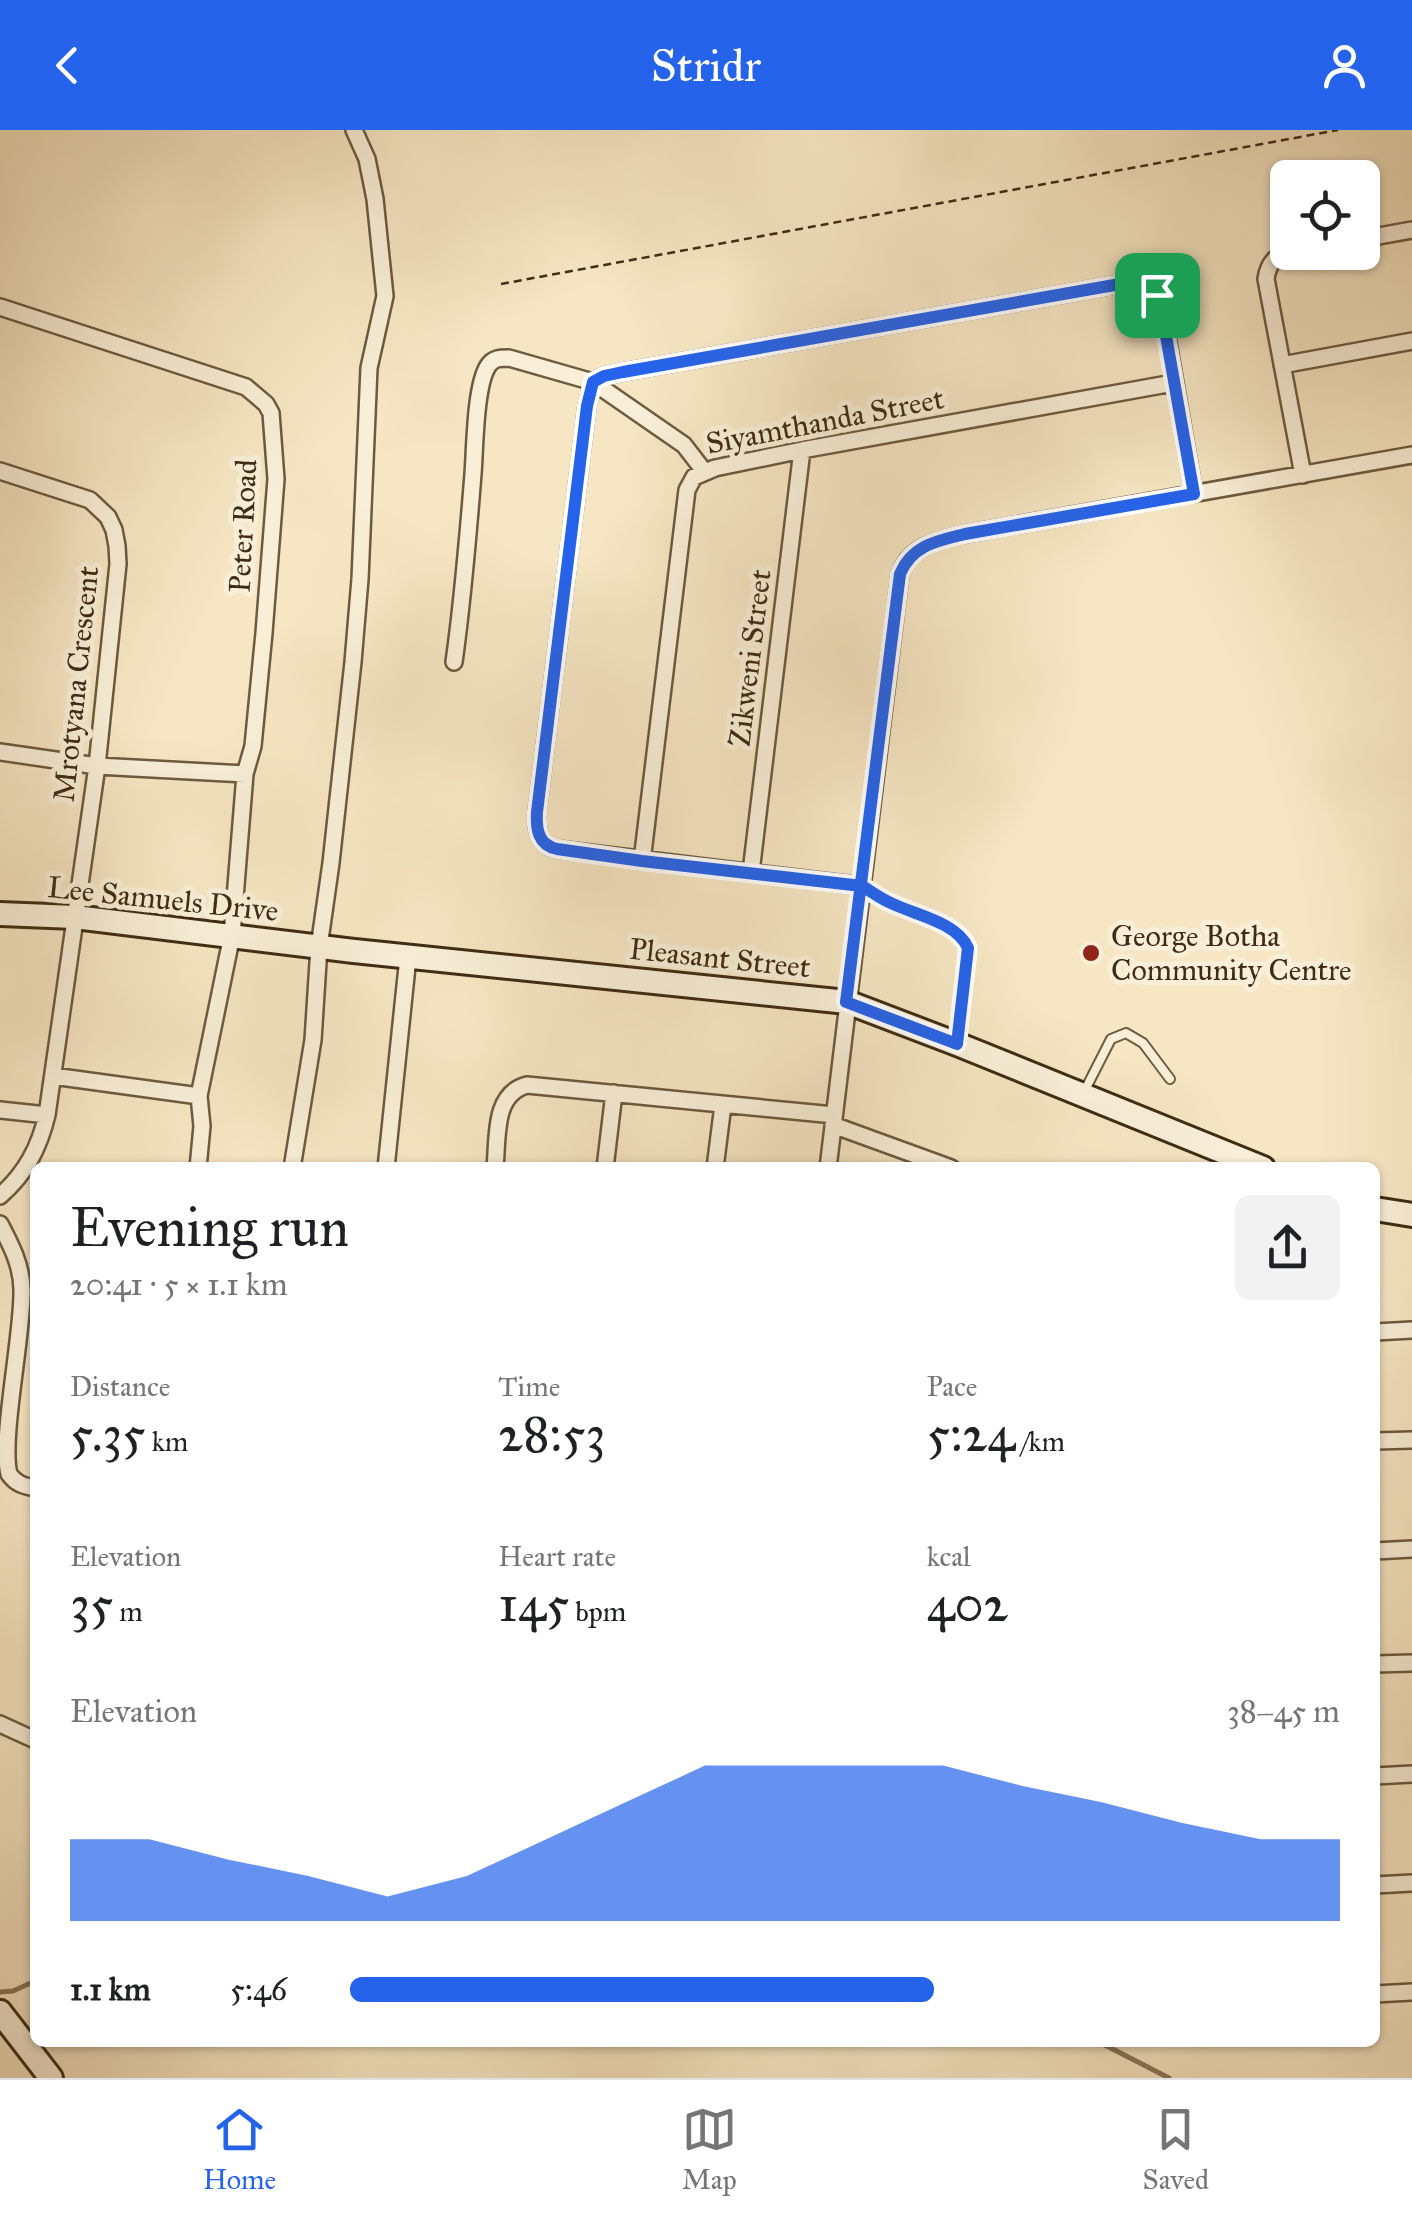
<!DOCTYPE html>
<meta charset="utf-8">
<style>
:root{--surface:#fff;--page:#f2f2f2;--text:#202124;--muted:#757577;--line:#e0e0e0;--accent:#2563eb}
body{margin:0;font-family:"IM FELL Great Primer",serif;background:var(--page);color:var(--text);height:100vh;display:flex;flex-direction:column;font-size:38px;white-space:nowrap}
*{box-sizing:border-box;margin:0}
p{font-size:32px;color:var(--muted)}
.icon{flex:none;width:55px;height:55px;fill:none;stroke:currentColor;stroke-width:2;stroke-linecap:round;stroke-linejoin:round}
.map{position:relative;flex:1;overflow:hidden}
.sheet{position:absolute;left:30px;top:1032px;width:1350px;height:885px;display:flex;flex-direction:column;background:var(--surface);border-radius:15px;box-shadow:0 2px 8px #0004}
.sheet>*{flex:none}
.controls{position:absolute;left:1270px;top:30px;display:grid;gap:20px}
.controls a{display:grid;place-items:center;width:110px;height:110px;border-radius:15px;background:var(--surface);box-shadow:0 2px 8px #0004;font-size:50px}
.pin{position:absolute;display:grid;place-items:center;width:85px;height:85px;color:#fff;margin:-42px;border-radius:20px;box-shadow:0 5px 15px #0006}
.round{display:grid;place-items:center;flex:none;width:105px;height:105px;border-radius:15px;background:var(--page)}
.head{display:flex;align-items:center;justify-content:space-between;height:170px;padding:0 40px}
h1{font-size:55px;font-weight:600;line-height:75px}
.stats{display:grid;grid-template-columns:repeat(3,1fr);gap:15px;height:170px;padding:10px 40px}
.stats div{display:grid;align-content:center}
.stats b{font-size:50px;font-weight:600}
.stats small{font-size:28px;font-weight:400}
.stats p{font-size:28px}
.chart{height:280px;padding:20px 40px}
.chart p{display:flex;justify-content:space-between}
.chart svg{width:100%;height:180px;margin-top:10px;fill:var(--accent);opacity:.7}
ul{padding:0 40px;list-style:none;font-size:32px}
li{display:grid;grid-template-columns:160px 120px 1fr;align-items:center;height:75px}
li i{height:25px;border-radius:12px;background:var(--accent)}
header{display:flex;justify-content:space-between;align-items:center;height:130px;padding:0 40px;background:var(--accent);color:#fff;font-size:45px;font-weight:600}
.dock{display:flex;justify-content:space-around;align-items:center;height:140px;border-top:2px solid var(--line);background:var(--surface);font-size:28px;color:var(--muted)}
.dock a{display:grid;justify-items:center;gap:5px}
.dock .current{color:var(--accent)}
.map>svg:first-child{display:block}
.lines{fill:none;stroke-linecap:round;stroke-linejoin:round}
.stream{stroke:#887659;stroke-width:5}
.lane-casing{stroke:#6d5a3f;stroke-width:12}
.street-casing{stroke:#6d5a3f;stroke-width:20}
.secondary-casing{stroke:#3f2c13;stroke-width:28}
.path{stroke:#3f2c13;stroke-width:2.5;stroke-dasharray:8 5;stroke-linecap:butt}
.lane{stroke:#f9efd8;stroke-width:8}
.street{stroke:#f9efd8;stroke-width:15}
.secondary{stroke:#f9efd8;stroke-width:22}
.route-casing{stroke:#fff;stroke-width:20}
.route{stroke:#2563eb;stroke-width:12}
.poi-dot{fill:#8f2418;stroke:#f9efd8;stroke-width:4}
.labels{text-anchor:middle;stroke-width:10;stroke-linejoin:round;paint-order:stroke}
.street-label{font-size:30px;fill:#3f2c13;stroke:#f9efd8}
.poi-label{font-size:30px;fill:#3f2c13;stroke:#f9efd8;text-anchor:start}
</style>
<header><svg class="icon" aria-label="back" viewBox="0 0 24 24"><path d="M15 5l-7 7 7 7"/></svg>Stridr<svg class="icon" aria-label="person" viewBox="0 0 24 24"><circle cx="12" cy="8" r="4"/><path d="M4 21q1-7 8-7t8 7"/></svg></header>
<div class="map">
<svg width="1412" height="1948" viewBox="0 0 1412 1948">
<rect width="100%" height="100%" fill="#f6e6c3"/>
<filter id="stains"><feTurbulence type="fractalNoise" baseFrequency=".002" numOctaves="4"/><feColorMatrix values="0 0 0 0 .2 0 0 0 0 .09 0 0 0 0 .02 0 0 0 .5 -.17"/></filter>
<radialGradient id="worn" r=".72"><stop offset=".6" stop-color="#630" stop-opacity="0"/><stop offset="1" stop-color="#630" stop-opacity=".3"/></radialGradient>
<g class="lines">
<path class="stream" d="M0,1862l13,-1 22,-10
M1099,1912l70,36"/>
<g class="lane-casing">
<path id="lane" d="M864,757c9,6 18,12 29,17 25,12 54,18 74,39l1,24 -10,72
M1085,960l26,-51 15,-6 17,10 27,36"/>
</g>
<g class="street-casing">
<path id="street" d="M1362,109l50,-9
M1288,122c-14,4 -20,13 -22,27l37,196
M0,177l246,80 20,17 5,9 5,66 -12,154 -11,113 -8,28 -13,161 -33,161 3,30 -4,42
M1282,235l130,-24
M0,341l90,29 18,17 6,13 3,16 1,18 -21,202 -50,349c-8,33 -21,58 -47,81
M454,532c9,-63 14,-125 19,-188 2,-25 2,-88 15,-108 5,-8 12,-8 21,-8l84,24 91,63 20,26
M0,622l97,14 148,8
M642,731l45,-371 7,-13 21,-9 87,-18 371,-67
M751,742l51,-422
M863,756l-306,-37c-19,-4 -21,-20 -20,-37l50,-406 6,-24 11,-6 19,-4 497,-88c19,-3 32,-1 41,18l33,192
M53,946l146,20
M0,980l47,5
M833,995l118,43
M292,1038l21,-128 6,-93 12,-84 22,-201 7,-83 9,-211 16,-72 -10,-97 -8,-40 -13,-29
M386,1038l22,-211
M495,1038c3,-31 -2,-74 32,-83l307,30
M605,1038l9,-75
M715,1038l8,-63
M828,1038l72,-594c11,-29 37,-33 65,-40l447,-79
M0,1094c11,21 22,42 22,66 1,44 -22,150 -13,184 7,10 15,12 26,14
M1375,1202l37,-2
M1375,1311l37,-1
M1375,1421l37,-2
M1375,1534l37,-1
M0,1594l35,16
M1375,1646l37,-2
M1375,1755l37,-2
M1375,1864l37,-2"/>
</g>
<g class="secondary-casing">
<path id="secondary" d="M0,784l75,3 279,34 493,51 110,42 306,124
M1375,1079l37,6
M0,1882l51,66"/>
</g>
<path class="path" d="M501,154l837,-154"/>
<use href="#lane" class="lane"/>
<use href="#street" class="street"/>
<use href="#secondary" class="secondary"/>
</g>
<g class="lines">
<g class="route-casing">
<path id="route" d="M1157,165l3,7 34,192 -229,40c-28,7 -53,11 -65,40l-54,428 111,42 11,-96c-11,-26 -53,-33 -77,-45 -10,-4 -19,-11 -29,-17l-220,-25 -85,-12c-19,-4 -21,-20 -20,-37l50,-406 6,-24 11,-6 19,-4 497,-88c15,-2 27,-2 37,11"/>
</g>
<use href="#route" class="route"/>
</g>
<circle class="poi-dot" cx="1091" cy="823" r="10"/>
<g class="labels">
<g class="street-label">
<text transform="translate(825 291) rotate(-11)" y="10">Siyamthanda Street</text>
<text transform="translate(243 396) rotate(-87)" y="10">Peter Road</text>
<text transform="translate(750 528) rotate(-83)" y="10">Zikweni Street</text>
<text transform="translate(76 554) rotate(-84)" y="10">Mrotyana Crescent</text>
<text transform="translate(163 769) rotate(6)" y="10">Lee Samuels Drive</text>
<text transform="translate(720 828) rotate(6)" y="10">Pleasant Street</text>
</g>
<g class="poi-label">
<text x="1111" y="816">George Botha<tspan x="1111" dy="34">Community Centre</tspan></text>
</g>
</g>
<rect width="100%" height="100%" filter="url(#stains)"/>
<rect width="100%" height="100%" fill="url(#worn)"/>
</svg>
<div class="controls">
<a><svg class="icon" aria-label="locate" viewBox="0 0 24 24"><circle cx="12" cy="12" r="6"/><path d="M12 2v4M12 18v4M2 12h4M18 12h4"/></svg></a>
</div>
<div class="pin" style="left:1157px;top:165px;background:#1e9e55"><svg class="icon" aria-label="arrive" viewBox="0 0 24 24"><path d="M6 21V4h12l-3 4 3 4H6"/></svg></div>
<section class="sheet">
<div class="head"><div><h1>Evening run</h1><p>20:41 · 5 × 1.1 km</p></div><a class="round"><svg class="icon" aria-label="share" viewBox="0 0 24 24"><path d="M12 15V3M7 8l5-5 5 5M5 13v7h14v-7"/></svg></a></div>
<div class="stats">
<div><p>Distance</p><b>5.35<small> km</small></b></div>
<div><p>Time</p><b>28:53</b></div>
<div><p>Pace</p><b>5:24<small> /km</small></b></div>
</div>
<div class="stats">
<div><p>Elevation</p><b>35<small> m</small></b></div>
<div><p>Heart rate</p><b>145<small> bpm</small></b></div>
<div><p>kcal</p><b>402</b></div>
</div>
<div class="chart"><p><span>Elevation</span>38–45 m</p>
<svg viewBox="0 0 160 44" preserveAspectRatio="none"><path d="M0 44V24L10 24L20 29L30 33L40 38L50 33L60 24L70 15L80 6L90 6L100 6L110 6L120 11L130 15L140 20L150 24L160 24V44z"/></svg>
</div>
<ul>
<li><b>1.1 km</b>5:46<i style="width:59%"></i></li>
</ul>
</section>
</div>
<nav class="dock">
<a class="current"><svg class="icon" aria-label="home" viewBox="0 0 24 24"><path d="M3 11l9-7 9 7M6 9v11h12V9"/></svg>Home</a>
<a><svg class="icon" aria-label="map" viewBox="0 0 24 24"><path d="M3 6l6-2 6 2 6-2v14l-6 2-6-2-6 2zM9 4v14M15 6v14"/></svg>Map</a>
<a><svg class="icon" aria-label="saved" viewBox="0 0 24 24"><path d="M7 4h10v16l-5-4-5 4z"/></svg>Saved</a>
</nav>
